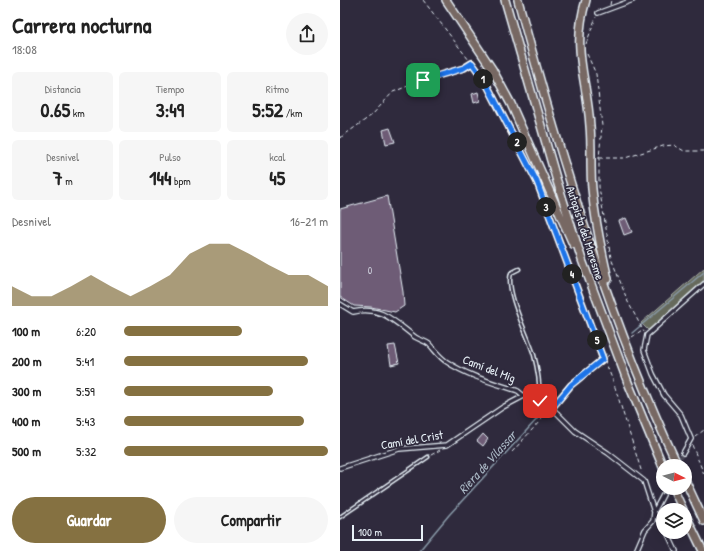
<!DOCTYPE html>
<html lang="es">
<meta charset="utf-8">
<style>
:root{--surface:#fff;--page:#f6f6f6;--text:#222;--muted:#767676;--accent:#857141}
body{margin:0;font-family:"Patrick Hand",sans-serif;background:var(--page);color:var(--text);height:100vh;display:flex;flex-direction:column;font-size:15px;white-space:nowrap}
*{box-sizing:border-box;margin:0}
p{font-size:13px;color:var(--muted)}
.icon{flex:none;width:22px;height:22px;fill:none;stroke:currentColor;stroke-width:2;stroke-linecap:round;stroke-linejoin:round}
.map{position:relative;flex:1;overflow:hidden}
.panel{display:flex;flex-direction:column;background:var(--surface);width:340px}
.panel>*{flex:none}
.needle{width:26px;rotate:96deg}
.buttons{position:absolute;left:316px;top:459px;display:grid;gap:8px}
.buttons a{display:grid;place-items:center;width:36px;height:36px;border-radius:50%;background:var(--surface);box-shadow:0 4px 16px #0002;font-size:20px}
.scale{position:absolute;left:12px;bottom:10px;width:71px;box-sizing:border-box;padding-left:4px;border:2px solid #e8f1f8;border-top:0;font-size:11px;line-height:14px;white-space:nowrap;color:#e8f1f8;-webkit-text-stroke:3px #2f2a3d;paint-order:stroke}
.pin{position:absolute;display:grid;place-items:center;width:34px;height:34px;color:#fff;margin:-17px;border-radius:8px;box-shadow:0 2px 6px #0006}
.km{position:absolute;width:20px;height:20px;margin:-10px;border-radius:50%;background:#222;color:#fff;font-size:11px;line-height:20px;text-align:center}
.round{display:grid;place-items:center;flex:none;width:42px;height:42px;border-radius:21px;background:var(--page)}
.head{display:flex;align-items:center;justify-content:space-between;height:68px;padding:0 12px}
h1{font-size:22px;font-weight:800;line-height:30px}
.metrics{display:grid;grid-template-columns:repeat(3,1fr);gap:6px;height:68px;padding:4px 12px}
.metrics div{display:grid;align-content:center;border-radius:6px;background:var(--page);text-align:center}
.metrics b{font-size:20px;font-weight:800}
.metrics small{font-size:11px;font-weight:400}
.metrics p{font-size:11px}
.chart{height:112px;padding:8px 12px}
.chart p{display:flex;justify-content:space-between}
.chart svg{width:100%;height:72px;margin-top:4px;fill:var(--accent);opacity:.7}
.action{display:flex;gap:8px;margin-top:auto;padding:8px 12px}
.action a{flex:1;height:46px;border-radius:24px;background:var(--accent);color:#fff;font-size:16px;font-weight:800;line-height:46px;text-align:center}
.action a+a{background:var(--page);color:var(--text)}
ul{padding:0 12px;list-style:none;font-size:13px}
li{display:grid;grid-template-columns:64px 48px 1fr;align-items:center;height:30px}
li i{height:10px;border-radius:5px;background:var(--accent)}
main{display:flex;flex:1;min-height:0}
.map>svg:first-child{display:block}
.green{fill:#666a5c;stroke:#a7aeaa}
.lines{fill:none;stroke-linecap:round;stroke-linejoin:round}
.stream{stroke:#899aa9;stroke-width:1.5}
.building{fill:#6e5c76;stroke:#e8f1f8}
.minor-tunnel{stroke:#4b4859;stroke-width:3.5;stroke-dasharray:3.5 2;stroke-linecap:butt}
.service-casing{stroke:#e8f1f8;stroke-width:5}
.minor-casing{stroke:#e8f1f8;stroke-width:6}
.motorway-casing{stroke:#e8f1f8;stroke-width:10}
.path{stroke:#e8f1f8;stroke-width:1;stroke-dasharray:4 3;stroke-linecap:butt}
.service{stroke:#2f2a3d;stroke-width:2}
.minor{stroke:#2f2a3d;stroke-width:3.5}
.motorway{stroke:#776864;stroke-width:7}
.route-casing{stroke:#fff;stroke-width:8}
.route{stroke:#1a73e8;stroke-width:5}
.labels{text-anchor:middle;stroke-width:3.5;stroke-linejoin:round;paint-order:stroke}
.number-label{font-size:10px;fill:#caccd8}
.street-label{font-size:12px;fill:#e8f1f8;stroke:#2f2a3d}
.water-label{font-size:13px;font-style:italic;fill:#a9b7c4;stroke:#2f2a3d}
</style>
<main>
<section class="panel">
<div class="head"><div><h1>Carrera nocturna</h1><p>18:08</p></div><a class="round"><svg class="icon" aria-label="share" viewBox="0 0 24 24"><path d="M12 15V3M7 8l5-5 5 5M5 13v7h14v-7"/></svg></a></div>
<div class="metrics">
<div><p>Distancia</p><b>0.65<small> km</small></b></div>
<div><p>Tiempo</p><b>3:49</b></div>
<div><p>Ritmo</p><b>5:52<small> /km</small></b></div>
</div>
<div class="metrics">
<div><p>Desnivel</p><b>7<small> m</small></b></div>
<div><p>Pulso</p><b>144<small> bpm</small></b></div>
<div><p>kcal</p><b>45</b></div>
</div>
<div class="chart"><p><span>Desnivel</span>16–21 m</p>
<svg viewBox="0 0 160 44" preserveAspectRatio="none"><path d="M0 44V32L10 38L20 38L30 32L40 25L50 32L60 38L70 32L80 25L90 12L100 6L110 6L120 12L130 19L140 25L150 25L160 32V44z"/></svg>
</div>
<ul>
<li><b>100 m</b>6:20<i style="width:58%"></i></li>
<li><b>200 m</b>5:41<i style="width:90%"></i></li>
<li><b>300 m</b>5:59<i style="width:73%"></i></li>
<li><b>400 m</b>5:43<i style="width:88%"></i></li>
<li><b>500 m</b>5:32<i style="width:100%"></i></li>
</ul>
<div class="action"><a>Guardar</a><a>Compartir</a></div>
</section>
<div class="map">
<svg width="364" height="551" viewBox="0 0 364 551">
<rect width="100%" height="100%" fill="#2f2a3d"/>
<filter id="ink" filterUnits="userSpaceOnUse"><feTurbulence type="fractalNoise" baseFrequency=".025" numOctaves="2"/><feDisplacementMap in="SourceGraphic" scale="8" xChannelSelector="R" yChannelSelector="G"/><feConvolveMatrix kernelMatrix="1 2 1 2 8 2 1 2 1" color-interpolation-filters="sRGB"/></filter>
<g filter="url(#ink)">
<path class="green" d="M364,268v12l-56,50 -7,-7z"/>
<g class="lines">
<path class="stream" d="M292,333l72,-61
M79,551l30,-36 122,-133 35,-28"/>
</g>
<path class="building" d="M138,92l2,9 -6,2 -2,-9z
M50,128l5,14 -9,2 -3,-14z
M47,196l16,96 1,14 -9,6 -24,-5 -17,-1 -14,-9v-88z
M286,218l6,14 -8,3 -5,-14z
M55,345l4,18 -8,2 -3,-19z
M143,434l5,5 -5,7 -6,-5z"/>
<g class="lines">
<path class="minor-tunnel" d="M338,463l5,-10
M323,495l3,-7"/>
<g class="service-casing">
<path id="service" d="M179,269l-8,4c-6,19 17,62 23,82 4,15 6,30 6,46
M0,517l88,-60"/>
</g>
<g class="minor-casing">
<path id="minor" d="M258,13l35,-13
M0,304l13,8c28,-7 42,10 62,25 5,3 10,4 14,7 6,6 10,13 18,18 21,14 47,21 71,29l6,5 16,5 12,7 23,23 33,22 36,28 10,31 9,14
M343,453l8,-14 -10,-24 -17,-20 -11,-21 -9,-24 3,-15 57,-51
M0,468l59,-19 48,-4 56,-38 21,-11
M327,532l9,19
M296,551l9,-21 8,-9 1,-9 9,-17"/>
</g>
<g class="motorway-casing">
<path id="motorway" d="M106,0l46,69 19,35 62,140
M165,0l51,178 26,82 45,120 36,87
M178,0c42,157 91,319 160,466
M246,0c-15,50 1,77 4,126 2,21 0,42 2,63 3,31 9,60 16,90
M345,480l19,41
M333,488l10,22
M345,514l18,37"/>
</g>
<path class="path" d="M83,0l62,81 52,101 40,109 36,90 29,92
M270,5l1,-5
M246,44l10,-27
M247,54l9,20 6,52 -3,32v29l12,71 17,44 16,30
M0,138l32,-23 21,-23 30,-12 41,-12 7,-4
M259,158h26l38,-12 11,-1 10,6h20
M292,337l10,-7
M215,404l16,-19 38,-30
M355,437l9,-7
M352,445l12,29
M172,452l37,-41
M91,455l9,-5"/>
<use href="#service" class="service"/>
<use href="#minor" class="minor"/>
<use href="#motorway" class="motorway"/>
</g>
</g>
<g class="lines" filter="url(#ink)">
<g class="route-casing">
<path id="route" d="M83,80l41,-12 8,-5 13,18 52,101 66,177 -32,26 -19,23 -12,-7"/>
</g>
<use href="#route" class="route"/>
</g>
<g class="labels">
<g class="number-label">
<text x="30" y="274">0</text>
</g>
<g class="street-label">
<text transform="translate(245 233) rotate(72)" y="4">Autopista del Maresme</text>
<text transform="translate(149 369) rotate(21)" y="4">Camí del Mig</text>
<text transform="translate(72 440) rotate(-10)" y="4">Camí del Crist</text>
</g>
<g class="water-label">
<text transform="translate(147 462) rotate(-48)" y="5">Riera de Vilassar</text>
</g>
</g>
</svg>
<div class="buttons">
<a><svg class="needle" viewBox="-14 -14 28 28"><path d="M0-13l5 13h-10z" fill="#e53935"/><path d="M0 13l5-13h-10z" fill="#767676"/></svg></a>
<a><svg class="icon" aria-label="layers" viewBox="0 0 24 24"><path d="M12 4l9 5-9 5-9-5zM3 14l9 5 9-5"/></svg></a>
</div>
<div class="scale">100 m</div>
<div class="pin" style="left:83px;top:80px;background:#1e9e55"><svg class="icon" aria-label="arrive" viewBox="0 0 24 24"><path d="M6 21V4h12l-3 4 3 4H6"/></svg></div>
<div class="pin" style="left:200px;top:401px;background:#d93025"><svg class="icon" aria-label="check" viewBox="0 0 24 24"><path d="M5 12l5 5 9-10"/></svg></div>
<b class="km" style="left:143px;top:79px">1</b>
<b class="km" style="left:177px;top:142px">2</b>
<b class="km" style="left:206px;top:207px">3</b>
<b class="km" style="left:232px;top:274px">4</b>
<b class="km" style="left:257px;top:340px">5</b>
</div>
</main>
